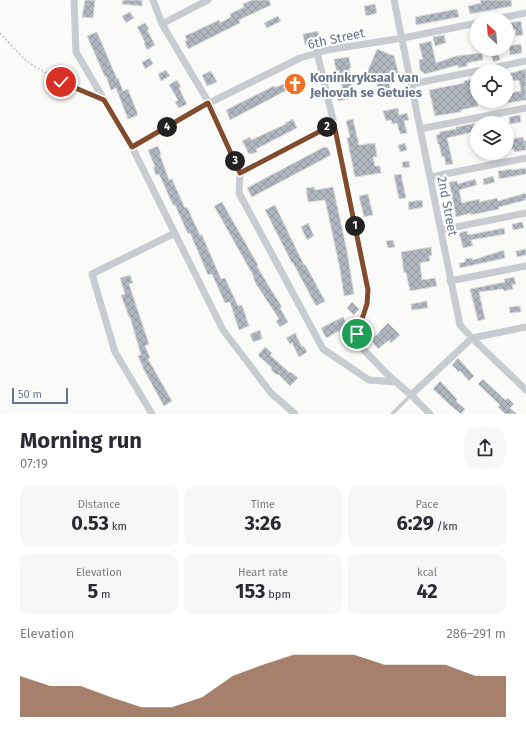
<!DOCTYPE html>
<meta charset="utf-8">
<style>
:root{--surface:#fff;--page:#f7f7f7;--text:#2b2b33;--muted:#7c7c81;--accent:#824b2d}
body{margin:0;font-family:"Fira Sans",sans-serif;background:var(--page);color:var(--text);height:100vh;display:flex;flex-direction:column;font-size:15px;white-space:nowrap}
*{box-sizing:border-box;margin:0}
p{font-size:13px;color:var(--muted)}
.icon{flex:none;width:22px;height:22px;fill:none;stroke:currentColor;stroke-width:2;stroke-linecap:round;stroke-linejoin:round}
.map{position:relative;height:414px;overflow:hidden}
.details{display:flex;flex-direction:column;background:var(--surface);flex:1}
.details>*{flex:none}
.needle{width:26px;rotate:334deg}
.buttons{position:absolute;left:470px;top:12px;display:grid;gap:8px}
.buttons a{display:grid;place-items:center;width:44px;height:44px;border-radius:50%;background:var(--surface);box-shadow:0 2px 6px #0003;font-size:20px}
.scale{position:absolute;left:12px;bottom:10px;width:56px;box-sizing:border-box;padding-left:4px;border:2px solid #68758a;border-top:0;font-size:11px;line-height:14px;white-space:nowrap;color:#68758a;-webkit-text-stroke:3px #fff;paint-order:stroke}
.pin{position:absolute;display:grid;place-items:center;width:34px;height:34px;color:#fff;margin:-17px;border:2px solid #fff;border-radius:50%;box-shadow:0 1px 4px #0007}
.km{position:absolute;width:20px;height:20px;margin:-10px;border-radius:50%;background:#222;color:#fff;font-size:11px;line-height:20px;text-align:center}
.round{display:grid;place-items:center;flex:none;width:42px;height:42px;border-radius:16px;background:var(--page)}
.summary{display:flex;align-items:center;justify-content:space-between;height:68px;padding:0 20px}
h1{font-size:22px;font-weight:700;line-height:30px}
.metrics{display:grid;grid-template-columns:repeat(3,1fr);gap:6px;height:68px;padding:4px 20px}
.metrics div{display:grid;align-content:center;border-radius:10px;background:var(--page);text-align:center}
.metrics b{font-size:20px;font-weight:700}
.metrics small{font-size:11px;font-weight:400}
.metrics p{font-size:11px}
.chart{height:112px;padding:8px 20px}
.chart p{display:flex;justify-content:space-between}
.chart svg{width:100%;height:72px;margin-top:4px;fill:var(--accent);opacity:.7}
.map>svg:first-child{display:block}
.building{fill:url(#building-cross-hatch);stroke:#dcdcda}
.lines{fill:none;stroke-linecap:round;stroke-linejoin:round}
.path{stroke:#c1c3c6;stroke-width:1.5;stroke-dasharray:2 2;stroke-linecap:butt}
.lane{stroke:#c8cbcf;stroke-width:3.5}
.street{stroke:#c8cbcf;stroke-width:7}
.route-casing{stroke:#fff;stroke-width:8}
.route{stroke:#824b2d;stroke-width:5}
.labels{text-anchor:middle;stroke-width:4;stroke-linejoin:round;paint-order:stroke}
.street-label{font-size:13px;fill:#68758a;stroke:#fff}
.poi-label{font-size:13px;font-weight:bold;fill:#68758a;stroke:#fff;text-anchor:start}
</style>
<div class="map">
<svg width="526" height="414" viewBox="0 0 526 414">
<defs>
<pattern id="building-cross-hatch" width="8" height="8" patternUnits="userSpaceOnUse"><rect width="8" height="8" fill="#b1b7bf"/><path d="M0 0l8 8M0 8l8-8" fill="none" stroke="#9499a1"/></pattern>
</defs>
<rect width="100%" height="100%" fill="#fafaf8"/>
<path class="building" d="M85,0h10l-2,18 -11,-1z
M123,0h19v6l-20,-2z
M252,0h17l2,5 -32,15 1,3 -52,26 -3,-8 2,-1 -2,-4 34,-16 1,3 11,-6 -1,-3 14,-7 -1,-3z
M480,0h31l1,6 -42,8 -2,-8 13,-3z
M375,4l2,9 -11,3 -2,-10z
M457,9l2,8 -43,8 -1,-8z
M130,12l4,6 -8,5 -4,-7z
M278,16l3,5 -14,7 -3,-5z
M521,21l2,14 -7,1 -1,-7 -5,1 -1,-7z
M145,23l4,6 -2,1 8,15 -8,5 -3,-7 1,-1 -8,-15z
M477,28v9l-5,1 -2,-8z
M318,31l2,11 -15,3 -2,-11z
M97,32l20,47 1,-1 5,13 5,-2 10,26 -10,4 -12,-31 -5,2 -5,-14 -1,1 -18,-41z
M444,35l2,8 -11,3 -2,-9z
M431,41l5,22 20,-7 26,-3 1,7 -16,3v3l-9,2v-3l-33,9 -5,-4 -1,-10 4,-1 -4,-15z
M521,44l1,9 -12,2 -1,-9z
M377,49l17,7 5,19 -11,3 3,13 -12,2 -4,-17 -8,-3z
M498,53l2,7 -7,2 -2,-8z
M349,57l2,11h-2l5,30 -16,3 -2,-9 7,-1 -4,-21 -3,1 -2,-12z
M150,58l3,6 -8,5 -3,-7z
M526,69v31l-19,3v-9l14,-3 -2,-11 -12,2v-8z
M166,70l4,6 -9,5 -3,-7z
M211,71l6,11 -10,4 -5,-11z
M299,76l5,10 -5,2 1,2 -6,3 -1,-2 -3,2 -1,-4 -59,31 -4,-10 48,-24v1h3z
M473,79l5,27 -17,4v2l-26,4 -6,-26 35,-7v-2z
M177,80l4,7 -2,1 8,16 -8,4 -4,-6 3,-2 -9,-15z
M398,108l1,7 8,-2 2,7 -5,1 3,12 -7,1 -3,-11 -5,1 -1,-4 -5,1 -3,-10z
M520,115l1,7 -11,2 -1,-7z
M293,119l4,9 -41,21 1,3 -5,2 -1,-1 -2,1 -7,-13 8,-4 1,3 35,-16 -1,-1z
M353,119l6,26 16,-2 2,14h-4l2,9h5l1,7 -26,4 -8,-39 3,-1 -4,-16z
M477,123v8l-30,7 6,26 -7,1 -2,-9 -2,1 -3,-13h-1l-2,-9 4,-1 -1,-2 17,-3v-2z
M523,137l1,4 2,-1v10l-12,2v-3l-7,1v-10z
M405,143l2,7 -7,2 -2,-7z
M158,146l3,8 -1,1 9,25 3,-1 13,29 2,-1 13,28h2l19,44 4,-1 13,28 4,-1 7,21 -10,4 -9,-28 -5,1 -13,-29 -4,1 -18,-42 -2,1 -13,-29h-2l-14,-31 -3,1 -3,-8h2l-7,-17z
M324,147l1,1 2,-1 4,8 -79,42 -5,-9z
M409,161l1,6 -7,1 -1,-6z
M526,168v6l-27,5 -1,-8 14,-2v1z
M401,174l5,24 -7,1 -5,-24z
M493,176l2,6 -11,3 -1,-6z
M475,179l2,6 -18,5 3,13 17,-4 1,3 17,-4 1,3 28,-8v7l-27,7v2l-28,6v-2l-15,4 -2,-11 -3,1 -1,-6h3l-4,-19 8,-1 1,3z
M314,187l1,3 18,-3 14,64 7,43 -10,2 -4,-27 -15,-69 -17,2 -2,-14z
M368,194l5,21 -9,2 -5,-21z
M422,200l1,7 -14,3 -1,-8z
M222,202l36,63 -1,1 13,22 12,19 -2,1 8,14 -8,5 -4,-6 3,-2 -23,-35 -3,-7h1l-40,-71z
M275,205l29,60 1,-1 20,37 -9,5 -23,-43h-1l-27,-53z
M522,222l2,6 -11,2 -1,-6z
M308,223l6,13 -7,4 -6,-13z
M504,228l1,6 -34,6 2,6 -10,2 -4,-15 8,-2 1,4z
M393,240l2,7 -7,1 -2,-7z
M431,247l1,8 -3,1 1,5 -10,2 2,17 13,-2 2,8 -27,5 -4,-19 -2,1 -3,-21z
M526,249v6l-9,2 -1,-6z
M504,250l1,8 -45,10 -1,-5 6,-1v-3l7,-1 1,2z
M130,275l3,8 -4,1 20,60 -4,2 5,12 -2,1 24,42 -8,5 -20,-36 -6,-14 3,-1 -11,-38h-1l-8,-22 4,-1 -5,-16z
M514,277l2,7 -4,1 1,4 -9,2 -1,-2 -24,3 6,27 -7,2 -8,-32 35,-7 -1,-3z
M427,301l1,7 -16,2 -1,-6z
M352,302l7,7 -5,6 -7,-7z
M520,306l1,6 -11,1 -1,-6z
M343,317l5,9 -22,12 -5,-10z
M388,323l12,12 -9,8 -2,-3 -11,9 -7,-9 9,-8v-1z
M260,330l2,9 -9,3 -3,-8z
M295,333l7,14 2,-1 3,6 -8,5 -7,-14 -2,1 -4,-6z
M265,347l7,6 -2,2 20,18 1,-1 7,6 -8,8 -12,-12 -1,1 -6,-5 1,-2 -14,-13z
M458,358l16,18 -5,5 -9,-10 -1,1 -7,-7z
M483,379l22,21 3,-2 6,6 -4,4 7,6h-12l-7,-7 2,-2 -22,-21z
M440,381l17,18 -1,2 9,8 -4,5 -10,-8 -18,-17z"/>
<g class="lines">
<path class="path" d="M0,33l26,28 35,21 32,13"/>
<path class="lane" d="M392,414l19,-19"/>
<path class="street" d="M74,0l2,52 56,95 91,183 48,63 24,21
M153,0l9,24 47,79 31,70 -1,20 84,156 46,31 27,2
M394,0l66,325 12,13 54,52
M495,19l31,-6
M162,24l46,-24
M317,52l17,72 34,166c1,18 -15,38 -9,55l29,30 23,20 19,19
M478,71l48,-10
M412,84l65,-13
M420,129l106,-21
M132,147l77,-44 91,-45 27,-8 76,-12 74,-15
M240,173l94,-49
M430,177l96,-19
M441,230l85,-17
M450,281l76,-15
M472,338l54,-11
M411,395l61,-57
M152,414l-37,-62 -23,-78 83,-41"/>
</g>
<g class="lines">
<g class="route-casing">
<path id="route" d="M61,82l43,18 28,47 76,-44 32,70 94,-49 34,166 -1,14 -10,30"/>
</g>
<use href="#route" class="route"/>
</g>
<defs>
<g id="church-disc" transform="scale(1.15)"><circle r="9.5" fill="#ec7326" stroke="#fff"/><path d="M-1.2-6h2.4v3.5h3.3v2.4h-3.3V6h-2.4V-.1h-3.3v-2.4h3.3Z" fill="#fff"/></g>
</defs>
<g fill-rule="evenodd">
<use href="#church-disc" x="295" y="84"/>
</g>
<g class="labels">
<g class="street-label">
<text transform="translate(336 38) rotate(-12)" y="5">6th Street</text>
<text transform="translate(448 206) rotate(79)" y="5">2nd Street</text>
</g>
<g class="poi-label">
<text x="310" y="82">Koninkryksaal van<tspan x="310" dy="15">Jehovah se Getuies</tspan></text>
</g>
</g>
</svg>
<div class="buttons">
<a><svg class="needle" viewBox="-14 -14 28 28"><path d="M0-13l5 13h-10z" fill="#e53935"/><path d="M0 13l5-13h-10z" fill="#7c7c81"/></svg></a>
<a><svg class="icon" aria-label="locate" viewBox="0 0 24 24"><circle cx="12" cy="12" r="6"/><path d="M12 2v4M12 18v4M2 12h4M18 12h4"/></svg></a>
<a><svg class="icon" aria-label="layers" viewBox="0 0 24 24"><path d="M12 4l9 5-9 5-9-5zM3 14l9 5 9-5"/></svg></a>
</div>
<div class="scale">50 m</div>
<div class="pin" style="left:357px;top:334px;background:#1e9e55"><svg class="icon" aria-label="arrive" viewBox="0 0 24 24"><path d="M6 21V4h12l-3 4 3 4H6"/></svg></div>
<div class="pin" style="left:61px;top:82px;background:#d93025"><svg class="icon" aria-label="check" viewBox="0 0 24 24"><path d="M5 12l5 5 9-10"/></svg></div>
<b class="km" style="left:355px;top:226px">1</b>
<b class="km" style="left:327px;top:127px">2</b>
<b class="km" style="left:235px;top:161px">3</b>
<b class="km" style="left:167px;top:127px">4</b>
</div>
<section class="details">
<div class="summary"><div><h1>Morning run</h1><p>07:19</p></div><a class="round"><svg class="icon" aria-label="share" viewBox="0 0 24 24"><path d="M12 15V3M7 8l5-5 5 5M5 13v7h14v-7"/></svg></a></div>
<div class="metrics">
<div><p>Distance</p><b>0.53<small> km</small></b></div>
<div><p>Time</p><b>3:26</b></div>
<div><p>Pace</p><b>6:29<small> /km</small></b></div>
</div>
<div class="metrics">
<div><p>Elevation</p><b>5<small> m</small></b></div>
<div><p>Heart rate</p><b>153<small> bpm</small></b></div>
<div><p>kcal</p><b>42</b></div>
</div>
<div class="chart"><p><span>Elevation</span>286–291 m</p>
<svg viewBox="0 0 160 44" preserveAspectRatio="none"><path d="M0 44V19L10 25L20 25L30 32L40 38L50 38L60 32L70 19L80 12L90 6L100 6L110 6L120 12L130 12L140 12L150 19L160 19V44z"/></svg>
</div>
</section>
